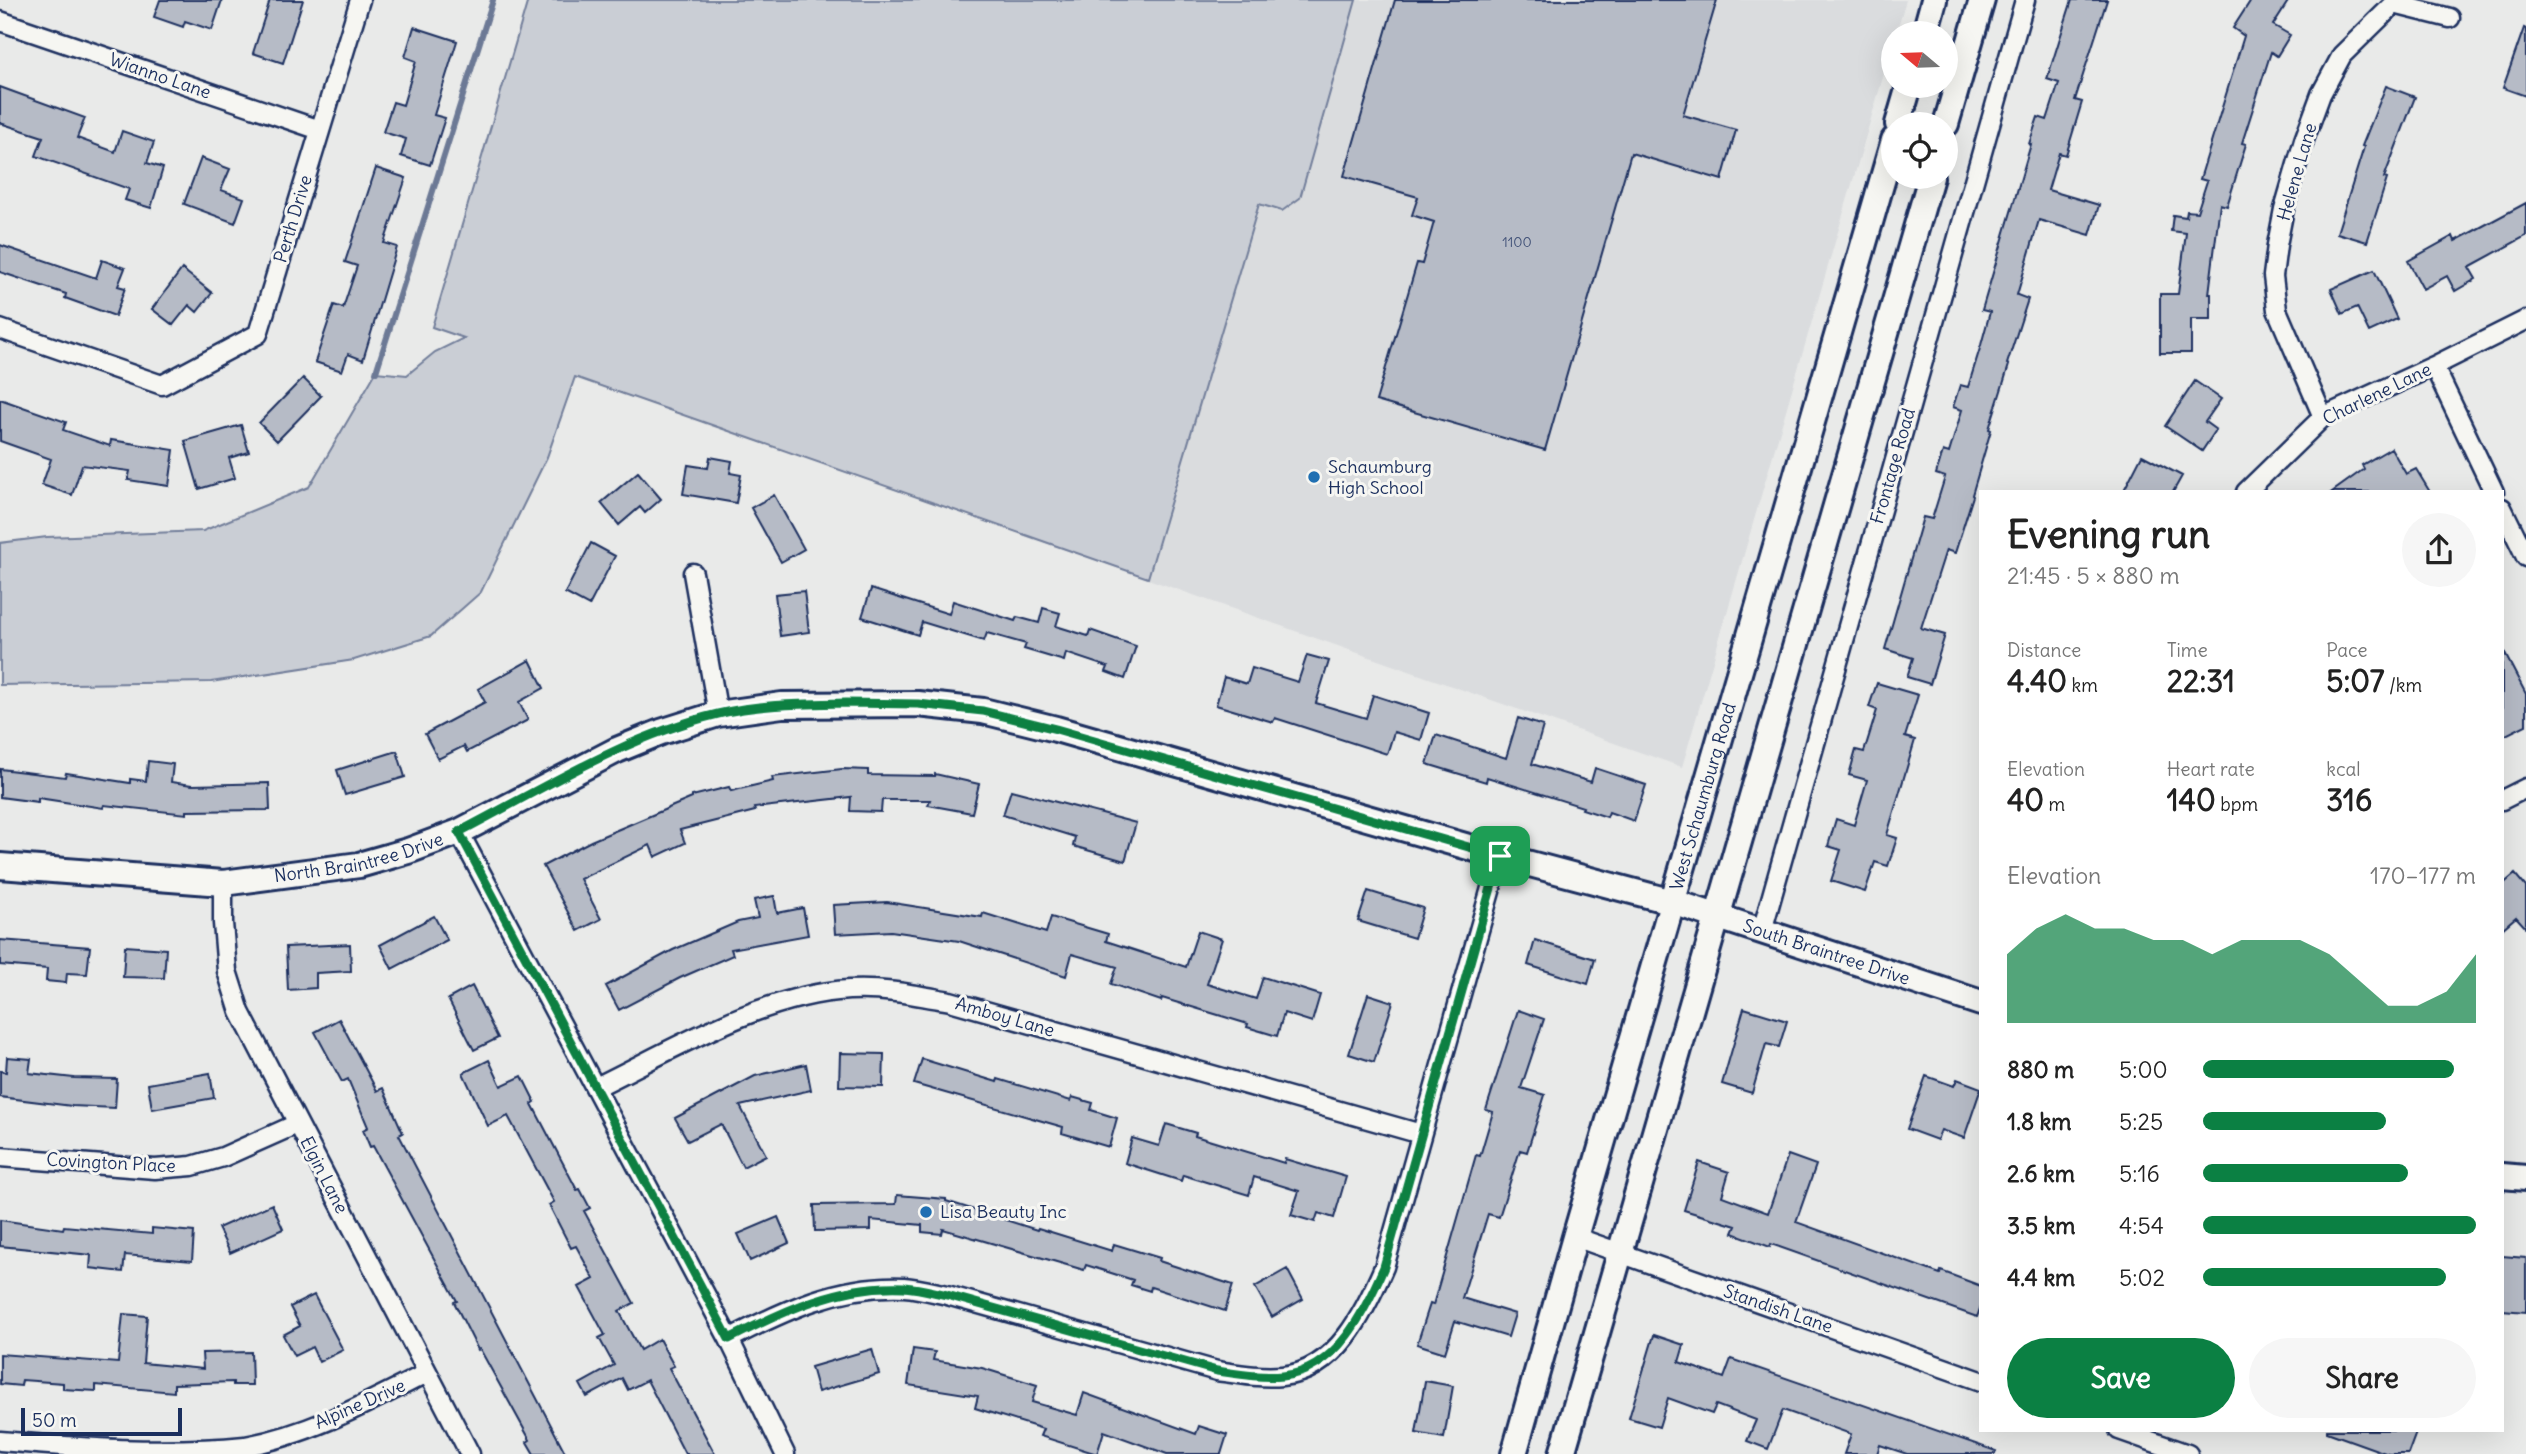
<!DOCTYPE html>
<meta charset="utf-8">
<style>
:root{--surface:#fff;--page:#f6f6f6;--text:#222;--muted:#767676;--accent:#0b8043}
body{margin:0;font-family:Delius,sans-serif;background:var(--page);color:var(--text);height:100vh;display:flex;flex-direction:column;font-size:26px;white-space:nowrap}
*{box-sizing:border-box;margin:0}
p{font-size:23px;color:var(--muted)}
.icon{flex:none;width:38px;height:38px;fill:none;stroke:currentColor;stroke-width:2;stroke-linecap:round;stroke-linejoin:round}
.map{position:relative;flex:1;overflow:hidden}
.panel{position:absolute;left:1979px;top:490px;width:525px;height:942px;display:flex;flex-direction:column;background:var(--surface);border-radius:0px;box-shadow:0 7px 28px #0002}
.panel>*{flex:none}
.needle{width:46px;rotate:289deg}
.tools{position:absolute;left:1881px;top:21px;display:grid;gap:14px}
.tools a{display:grid;place-items:center;width:77px;height:77px;border-radius:50%;background:var(--surface);box-shadow:0 7px 28px #0002;font-size:35px}
.scale{position:absolute;left:21px;bottom:18px;width:161px;box-sizing:border-box;padding-left:7px;border:4px solid #1b2f5e;border-top:0;font-size:19px;line-height:24px;white-space:nowrap;color:#1b2f5e;-webkit-text-stroke:5px #f6f6f2;paint-order:stroke}
.pin{position:absolute;display:grid;place-items:center;width:60px;height:60px;color:#fff;margin:-30px;border-radius:14px;box-shadow:0 4px 10px #0006}
.round{display:grid;place-items:center;flex:none;width:74px;height:74px;border-radius:37px;background:var(--page)}
.headline{display:flex;align-items:center;justify-content:space-between;height:119px;padding:0 28px}
h1{font-size:38px;font-weight:800;line-height:52px}
.stats{display:grid;grid-template-columns:repeat(3,1fr);gap:10px;height:119px;padding:7px 28px}
.stats div{display:grid;align-content:center}
.stats b{font-size:30px;font-weight:800}
.stats small{font-size:19px;font-weight:400}
.stats p{font-size:19px}
.chart{height:196px;padding:14px 28px}
.chart p{display:flex;justify-content:space-between}
.chart svg{width:100%;height:126px;margin-top:7px;fill:var(--accent);opacity:.7}
.button{display:flex;gap:14px;margin-top:auto;padding:14px 28px}
.button a{flex:1;height:80px;border-radius:42px;background:var(--accent);color:#fff;font-size:28px;font-weight:800;line-height:80px;text-align:center}
.button a+a{background:var(--page);color:var(--text)}
ul{padding:0 28px;list-style:none;font-size:23px}
li{display:grid;grid-template-columns:112px 84px 1fr;align-items:center;height:52px}
li i{height:18px;border-radius:9px;background:var(--accent)}
.map>svg:first-child{display:block}
.built{fill:#dadcde}
.green{fill:#caced5;stroke:#727e9a;stroke-width:2}
.lines{fill:none;stroke-linecap:round;stroke-linejoin:round}
.stream{stroke:#6c7995;stroke-width:6}
.building{fill:#b6bbc6;stroke:#1b2f5e;stroke-width:2}
.street-casing{stroke:#1b2f5e;stroke-width:23}
.secondary-casing{stroke:#1b2f5e;stroke-width:30}
.street{stroke:#f6f6f2;stroke-width:18}
.secondary{stroke:#f6f6f2;stroke-width:24}
.route-casing{stroke:#fff;stroke-width:14}
.route{stroke:#0b8043;stroke-width:9}
.poi-dot{fill:#1f6fb2;stroke:#f6f6f2;stroke-width:2.5}
.labels{text-anchor:middle;stroke-width:6;stroke-linejoin:round;paint-order:stroke}
.number-label{font-size:14px;fill:#425278}
.street-label{font-size:18px;fill:#1b2f5e;stroke:#f6f6f2}
.poi-label{font-size:18px;fill:#1b2f5e;stroke:#f6f6f2;text-anchor:start}
</style>
<div class="map">
<svg width="2526" height="1454" viewBox="0 0 2526 1454">
<rect width="100%" height="100%" fill="#e9eae9"/>
<filter id="ink" filterUnits="userSpaceOnUse"><feTurbulence type="fractalNoise" baseFrequency=".0143" numOctaves="2"/><feDisplacementMap in="SourceGraphic" scale="14" xChannelSelector="R" yChannelSelector="G"/><feConvolveMatrix kernelMatrix="1 2 1 2 8 2 1 2 1" color-interpolation-filters="sRGB"/></filter>
<g filter="url(#ink)">
<path class="built" d="M528,0h1378l-10,33h-2l-1,10 -211,724 -1250,-440z"/>
<path class="green" d="M528,0h828l-56,198 -18,13 -23,-7 -111,374 -573,-201 -28,80 -66,135 -50,44 -77,24 -143,22 -211,3v-142l47,-6 156,-6 106,-44 67,-115 31,3 28,-23 29,-14 -32,-11z"/>
<g class="lines">
<path class="stream" d="M376,372l117,-372"/>
</g>
<path class="building" d="M160,0h62l-10,30 -27,-9 -2,6 -29,-10z
M270,0h33l-20,63 -30,-10z
M1395,0h322l-34,115 53,15 -14,50 -91,-27 -86,297 -169,-49 41,-138 5,1 12,-42 -22,-7 6,-18 -74,-21z
M2072,0h35l-32,100 7,2 -16,53 -7,-2 -11,37 51,15 -9,30 -51,-15 -22,75 11,4 -21,65 2,1 -20,64 2,1 -19,65 1,1 -18,57 -9,-3 -25,78 24,7 -15,49 -23,-7 6,-19 -28,-9 38,-132 9,2 13,-42 -9,-3 7,-23 6,2 13,-43 -9,-3 7,-22 8,2 13,-42 9,-33 -8,-2 49,-166h-2l9,-27 9,3 12,-37 -12,-4z
M2251,0h38l-16,25 17,10 -13,21 -6,-4 -29,91 4,1 -19,62 -7,-2 -11,90h2v25h-20v34h-31v-59h18l8,-61 -15,-2 2,-16 13,2 1,-6 10,1 10,-31 -7,-2 44,-143 -11,-8z
M414,27l43,14 -23,74 11,3 -15,47 -29,-9 5,-17 -23,-7 10,-30 10,3 13,-44 -11,-4z
M2524,28l2,1v67l-23,-8z
M2386,86l29,11 -31,81 3,1 -20,63 -30,-9 27,-86 -2,-1z
M0,87l85,31 -8,20 38,14 7,-21 32,11 -7,21 16,5 -12,40 -26,-8 4,-11 -93,-33 7,-19 -43,-14z
M201,158l29,11 -9,21 23,8 -9,25 -51,-19z
M376,168l30,10 -22,65 13,4 -34,113 -15,-6 -6,17 -27,-9 19,-57 9,3 14,-42 -12,-4z
M2526,203v33l-57,31 7,12 -21,12 -8,-15 -24,13 -15,-28 45,-25 2,5z
M0,245l96,33 6,-18 23,8 -7,18 7,2 -10,28 -50,-18 1,-4 -66,-22z
M182,269l30,24 -15,19 -8,-7 -16,20 -21,-16z
M2374,270l23,49 -28,13 -12,-25 -15,7 -11,-25z
M303,378l18,18 -44,45 -18,-18z
M2195,381l26,18 -16,23 11,8 -14,21 -37,-25z
M0,399l66,23 -3,8 47,16 1,-6 63,10 -5,36 -41,-6 2,-9 -48,-6 -10,30 -30,-10 9,-26 -51,-18z
M241,425l8,27 -20,6 6,20 -36,11 -14,-48z
M2391,448l15,26 10,-5 14,23h-98l32,-23 -2,-4z
M2142,455l40,21 -9,16h-50z
M710,457l22,4 -2,12 11,2 -5,28 -53,-9 5,-29 20,3z
M638,472l23,27 -16,14 -5,-6 -21,18 -18,-22z
M774,495l30,54 -23,13 -30,-54z
M591,543l24,13 -26,50 -24,-13z
M871,589l78,25 4,-13 62,20 2,-4 22,6 4,-15 17,5 -4,13 32,10 2,-6 46,16 -11,33 -19,-7 2,-5 -42,-14 -2,8 -40,-12 2,-5 -39,-11 -3,8 -62,-19 -4,13 -56,-18z
M804,591l5,41 -29,4 -5,-42z
M2502,648l24,46v31l-24,12z
M1307,655l22,6 -13,42 50,15 7,-23 56,18 -8,27 -27,-8 -7,22 -112,-36 -2,4 -57,-17 8,-28 23,7 5,-16 46,14z
M530,660l14,28 -25,14 9,18 -61,32 -3,-6 -26,13 -13,-25 60,-32 -7,-13z
M1877,683l41,12 -13,42 10,3 -28,95 10,3 -9,28 -13,-4 -10,30 -34,-11 10,-31 -13,-4 8,-27 18,6 13,-45 -18,-5 7,-25 8,2 13,-42 -8,-3z
M1518,718l25,8 -11,38 59,18 4,-14 51,17 -12,36 -25,-9 -2,5 -25,-8 1,-2 -96,-30 -1,5 -59,-18 9,-29 70,23z
M397,751l8,26 -60,18 -8,-25z
M148,761l25,3 -2,18 21,3 77,-2 1,27 -83,1v3l-83,-9 -1,3 -65,-10v4l-38,-5v-28l65,8 1,-4 64,10v-4l16,2z
M842,769l26,1v5l67,1v-2l44,10 -7,29 -44,-8 2,-5h-48l-1,12 -31,-1 1,-14 -97,11 1,3 -75,19 5,13 -30,14 -5,-12 -70,34 21,40 -23,12 -35,-65 48,-25 101,-43v-2l37,-9 2,4 42,-10 -1,-4z
M1011,790l125,33 -11,38 -52,-15 2,-9 -72,-22z
M2515,874l11,13v41l-10,-11 -14,12v-44z
M1368,891l55,17 -9,30 -56,-17z
M774,896l3,17 26,-5 5,27 -77,14 2,6 -53,23 -61,32 -13,-24 67,-36 65,-28 20,-4 -4,-18z
M887,902l95,15 1,-4 63,20 5,-16 57,17 -2,7 80,26 12,-36 24,8 -15,45 49,15 7,-22 57,18 -8,27 -28,-9 -7,23 -30,-9 1,-3 -86,-26 -1,3 -50,-17 6,-17 -45,-13 -6,22 -107,-35 -68,-10 -56,3 -2,-29z
M434,916l13,24 -55,29 -12,-24z
M0,940l90,7 -3,27 -20,-1 -1,10 -20,-2 1,-12 -47,-4z
M1535,940l60,19 -7,25 -60,-19z
M350,944l1,27 -35,2v15l-28,2 -2,-43z
M125,946l41,3 -2,29 -41,-1z
M472,986l26,52 -24,12 -26,-51z
M1368,994l25,8 -19,60 -25,-8z
M1744,1008l43,13 -8,26 -13,-3 -14,49 -30,-9z
M1518,1010l26,9 -23,69 24,7 -18,57 -7,-2 -21,67 -11,-3 -26,84 53,16 -7,23 -53,-16 -10,32 -28,-9 13,-40 3,1 43,-150 4,1 13,-44 -7,-2z
M339,1019l38,72 6,-3 20,45 -4,2 167,319h-32l-7,-12 3,-2 -50,-91 -2,1 -24,-48 3,-1 -84,-155 -3,1 -7,-17 5,-3 -20,-48 -6,3 -27,-50z
M840,1053l44,1 -1,33 -44,-1z
M7,1057l24,2 -2,14 45,5 43,1 -2,29 -43,-2 -72,-9v-26l6,1z
M922,1059l75,23 1,-3 73,22 1,-4 21,6 -2,7 26,8 -8,29 -47,-14 1,-6 -149,-43z
M489,1060l12,26 21,-10 13,26 -3,2 45,86 3,-1 10,19 -6,3 50,92 -15,8 21,39 19,-11 15,27 -5,2 46,86h-30l-38,-74 -19,10 -6,-12 -35,19 -7,-13 34,-19 -15,-27 6,-3 -26,-48 15,-8 -18,-33 -5,2 -22,-43 5,-3 -46,-86 -20,10 -25,-53z
M806,1064l5,26 -71,16 26,49 -23,12 -22,-43 -33,17 -13,-23 80,-42z
M210,1073l4,25 -62,11 -4,-25z
M1926,1076l28,10 3,-7 24,9 -17,50 -23,-8 -4,10 -30,-11z
M1166,1124l30,9 -1,3 89,27 1,-4 61,18 -12,41 -16,-5 -3,9 -24,-7 8,-24 -45,-14 -5,18 -66,-20 -2,6 -56,-18 7,-25 27,8z
M1788,1155l28,10 -20,57 144,52 1,-3 40,15v20l-4,11 -206,-73 -1,3 -37,-14 3,-7 -52,-16 15,-48 30,10 -7,24 46,17z
M897,1195l49,4v2l91,29 1,-2 74,23 2,-7 46,14 -1,3 74,24 -8,26 -74,-24 -1,4 -19,-6 2,-5 -47,-15 -2,5 -141,-41 -1,5 -20,-2v-7l-51,-5v10l-56,1 -1,-26 82,-1z
M272,1204l11,25 -53,24 -12,-25z
M778,1217l11,26 -39,18 -12,-27z
M0,1220l63,9 1,-3 88,8v-6l42,4 -2,29 -67,-6 -2,17 -33,-4 1,-13 -91,-9z
M2502,1256l24,2v54l-24,-2z
M1287,1269l16,30 -31,18 -17,-30z
M314,1295l29,55 -24,12 -7,-15 -18,9 -11,-21 17,-9 -10,-19z
M123,1314l24,2 -4,47 60,6 -1,-16 49,-1 1,33h-19v-3l-59,2v8l-78,-7v6l-33,-2v-6l-41,-3 -1,6 -21,-2v-30l118,9z
M1654,1335l30,10 -5,17 45,16 7,-19 265,92 -1,3h-88l-27,-9 -3,9h-33l7,-20 -68,-24 -15,39 -21,-8 9,-21 -40,-15 -4,9 -44,-16 -9,29 -30,-9z
M872,1349l7,25 -61,18 -7,-25z
M913,1349l22,3 -2,8 49,8 55,17 -5,17 45,13 7,-22 112,41 3,-8 28,9 -6,19h-54l-63,-23 -7,23 -57,-18 3,-7 -68,-21 3,-12 -70,-11z
M1425,1381l28,5 -9,52 -28,-5z
M2327,1430h90l-9,24h-20l-61,-22z"/>
<g class="lines">
<g class="street-casing">
<path id="street" d="M0,21l320,109
M0,329l162,56 96,-51 102,-334
M2434,366l60,126
M2323,417l-46,-107 -4,-34 4,-31 7,-36 20,-69 17,-46 21,-39 52,-51 56,14
M2246,492l77,-75 111,-51 92,-46
M2502,508l24,49
M693,573l25,141
M2502,800l24,-12
M459,832l270,507 56,115
M223,883v40l4,48 13,41 230,442
M1762,931l263,-931
M596,1087c78,-38 166,-92 253,-97 35,-2 67,5 101,11l471,133
M0,1157l155,12 37,-3 31,-9 74,-33
M1575,1237l406,144
M729,1339c56,-29 111,-55 175,-52 15,1 29,5 43,8l270,76c21,3 43,7 65,5 55,-5 83,-65 102,-109l116,-411
M2119,1430l69,24
M0,1441c81,7 164,13 245,5 64,-11 124,-44 182,-73"/>
</g>
<g class="secondary-casing">
<g id="secondary">
<path d="M1925,33l9,-33"/>
<path d="M1898,124l11,-38"/>
<path d="M1946,124l36,-124"/>
<path id="s1" d="M0,866l223,17 136,-18 49,-14 51,-19 158,-82 44,-18 57,-18 64,-9 136,-1 65,7 73,18 444,127 173,46 308,101"/>
<path d="M2502,1176l24,2"/>
<path id="s2" d="M1514,1454l61,-217 319,-1097"/>
<path d="M1562,1454l369,-1277"/>
</g>
</g>
<use href="#street" class="street"/>
<use href="#secondary" class="secondary"/>
</g>
</g>
<g class="lines" filter="url(#ink)">
<g class="route-casing">
<path id="route" d="M846,703l72,1 65,7 73,18 444,127 -116,411c-19,44 -47,104 -102,109 -22,2 -44,-2 -65,-5l-270,-76c-14,-3 -28,-7 -43,-8 -64,-3 -119,23 -175,52l-270,-507c83,-43 167,-96 259,-118 41,-10 85,-10 128,-11z"/>
</g>
<use href="#route" class="route"/>
</g>
<g class="poi-dot">
<circle cx="1314" cy="477" r="7"/>
<circle cx="926" cy="1212" r="7"/>
</g>
<g class="labels">
<g class="number-label">
<text x="1517" y="247">1100</text>
</g>
<g class="street-label">
<text transform="translate(160 76) rotate(19)" y="6">Wianno Lane</text>
<text transform="translate(2297 172) rotate(-74)" y="6">Helene Lane</text>
<text transform="translate(293 219) rotate(-73)" y="6">Perth Drive</text>
<text transform="translate(2377 394) rotate(-26)" y="6">Charlene Lane</text>
<text transform="translate(1893 466) rotate(-74)" y="6">Frontage Road</text>
<text dy="6" stroke="none"><textPath href="#s2" startOffset="684">West Schaumburg Road</textPath></text>
<text dy="6" stroke="none"><textPath href="#s1" startOffset="362">North Braintree Drive</textPath></text>
<text dy="6" stroke="none"><textPath href="#s1" startOffset="1895">South Braintree Drive</textPath></text>
<text transform="translate(1005 1017) rotate(16)" y="6">Amboy Lane</text>
<text transform="translate(111 1163) rotate(3)" y="6">Covington Place</text>
<text transform="translate(324 1175) rotate(63)" y="6">Elgin Lane</text>
<text transform="translate(1778 1309) rotate(19)" y="6">Standish Lane</text>
<text transform="translate(360 1404) rotate(-24)" y="6">Alpine Drive</text>
</g>
<g class="poi-label">
<text x="1328" y="473">Schaumburg<tspan x="1328" dy="21">High School</tspan></text>
<text x="940" y="1218">Lisa Beauty Inc</text>
</g>
</g>
</svg>
<div class="tools">
<a><svg class="needle" viewBox="-14 -14 28 28"><path d="M0-13l5 13h-10z" fill="#e53935"/><path d="M0 13l5-13h-10z" fill="#767676"/></svg></a>
<a><svg class="icon" aria-label="locate" viewBox="0 0 24 24"><circle cx="12" cy="12" r="6"/><path d="M12 2v4M12 18v4M2 12h4M18 12h4"/></svg></a>
</div>
<div class="scale">50 m</div>
<div class="pin" style="left:1500px;top:856px;background:#1e9e55"><svg class="icon" aria-label="arrive" viewBox="0 0 24 24"><path d="M6 21V4h12l-3 4 3 4H6"/></svg></div>
<section class="panel">
<div class="headline"><div><h1>Evening run</h1><p>21:45 · 5 × 880 m</p></div><a class="round"><svg class="icon" aria-label="share" viewBox="0 0 24 24"><path d="M12 15V3M7 8l5-5 5 5M5 13v7h14v-7"/></svg></a></div>
<div class="stats">
<div><p>Distance</p><b>4.40<small> km</small></b></div>
<div><p>Time</p><b>22:31</b></div>
<div><p>Pace</p><b>5:07<small> /km</small></b></div>
</div>
<div class="stats">
<div><p>Elevation</p><b>40<small> m</small></b></div>
<div><p>Heart rate</p><b>140<small> bpm</small></b></div>
<div><p>kcal</p><b>316</b></div>
</div>
<div class="chart"><p><span>Elevation</span>170–177 m</p>
<svg viewBox="0 0 160 44" preserveAspectRatio="none"><path d="M0 44V20L10 11L20 6L30 11L40 11L50 15L60 15L70 20L80 15L90 15L100 15L110 20L120 29L130 38L140 38L150 33L160 20V44z"/></svg>
</div>
<ul>
<li><b>880 m</b>5:00<i style="width:92%"></i></li>
<li><b>1.8 km</b>5:25<i style="width:67%"></i></li>
<li><b>2.6 km</b>5:16<i style="width:75%"></i></li>
<li><b>3.5 km</b>4:54<i style="width:100%"></i></li>
<li><b>4.4 km</b>5:02<i style="width:89%"></i></li>
</ul>
<div class="button"><a>Save</a><a>Share</a></div>
</section>
</div>
